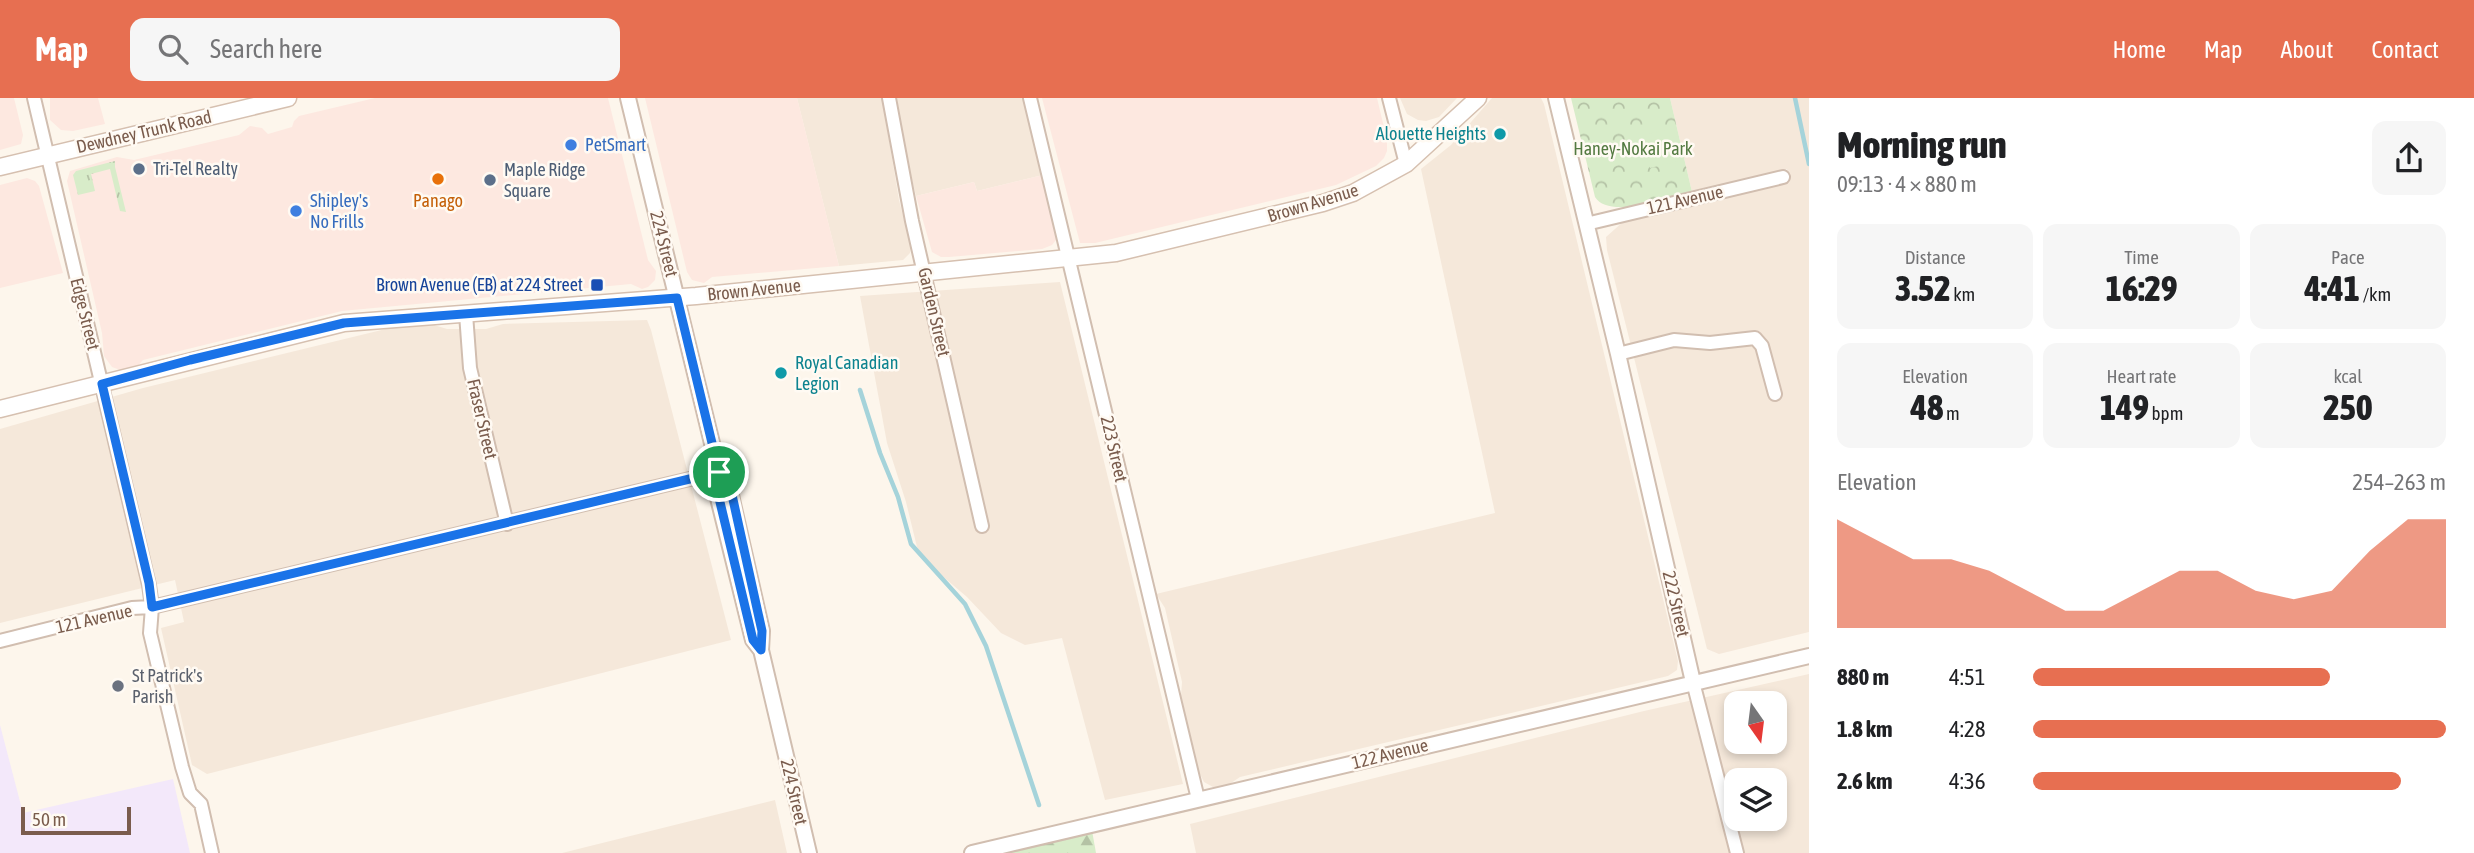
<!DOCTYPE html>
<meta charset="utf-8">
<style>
:root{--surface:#fff;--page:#f6f6f6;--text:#202124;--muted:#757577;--accent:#e76f51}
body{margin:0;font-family:"Asap Condensed",sans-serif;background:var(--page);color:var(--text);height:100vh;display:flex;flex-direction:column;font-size:26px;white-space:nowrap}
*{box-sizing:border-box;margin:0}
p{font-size:23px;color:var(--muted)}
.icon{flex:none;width:38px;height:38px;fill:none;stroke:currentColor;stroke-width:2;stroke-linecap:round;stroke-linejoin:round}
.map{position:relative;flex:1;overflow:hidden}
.drawer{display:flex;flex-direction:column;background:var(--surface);width:665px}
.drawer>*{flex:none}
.needle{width:46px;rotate:166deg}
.fabs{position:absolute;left:1724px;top:593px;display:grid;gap:14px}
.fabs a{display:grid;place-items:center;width:63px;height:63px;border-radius:14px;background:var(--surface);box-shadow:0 4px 10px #0003;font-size:35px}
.scale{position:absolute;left:21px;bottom:18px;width:110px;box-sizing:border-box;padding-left:7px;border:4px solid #7a5c4d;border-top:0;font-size:19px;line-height:24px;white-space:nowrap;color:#7a5c4d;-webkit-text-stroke:5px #fffaf3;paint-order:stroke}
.pin{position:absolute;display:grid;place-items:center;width:60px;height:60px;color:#fff;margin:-30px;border:4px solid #fff;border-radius:50%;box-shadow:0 2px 7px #0007}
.round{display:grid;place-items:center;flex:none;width:74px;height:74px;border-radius:14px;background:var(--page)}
.headline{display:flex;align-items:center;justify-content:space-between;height:119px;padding:0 28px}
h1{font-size:38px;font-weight:800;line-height:52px}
.stats{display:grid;grid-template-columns:repeat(3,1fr);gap:10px;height:119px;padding:7px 28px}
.stats div{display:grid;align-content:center;border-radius:14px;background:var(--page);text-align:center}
.stats b{font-size:35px;font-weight:800}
.stats small{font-size:19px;font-weight:400}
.stats p{font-size:19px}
.chart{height:196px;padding:14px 28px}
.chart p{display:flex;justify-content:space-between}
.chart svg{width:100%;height:126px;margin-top:7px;fill:var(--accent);opacity:.7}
ul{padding:0 28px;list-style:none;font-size:23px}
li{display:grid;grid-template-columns:112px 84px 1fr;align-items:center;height:52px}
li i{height:18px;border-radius:9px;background:var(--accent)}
header{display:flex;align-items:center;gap:42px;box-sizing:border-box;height:98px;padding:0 35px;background:var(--accent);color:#fff}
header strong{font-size:33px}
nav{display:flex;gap:38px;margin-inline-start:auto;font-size:24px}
.search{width:490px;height:63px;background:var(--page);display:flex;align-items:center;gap:18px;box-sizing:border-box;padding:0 24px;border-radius:14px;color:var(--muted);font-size:26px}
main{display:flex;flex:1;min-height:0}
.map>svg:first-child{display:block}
.residential{fill:#f5e8da;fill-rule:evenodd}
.commercial{fill:#fde8e0}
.education{fill:#f3e8fa}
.grass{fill:url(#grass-tufts)}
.forest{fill:url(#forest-firs)}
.park{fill:url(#park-crowns)}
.pitch{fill:#d8ecc9}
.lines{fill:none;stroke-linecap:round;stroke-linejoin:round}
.stream{stroke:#a5d3da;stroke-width:4.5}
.minor-casing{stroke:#d1beb0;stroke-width:16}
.tertiary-casing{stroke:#d1beb0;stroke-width:18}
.secondary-casing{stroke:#d6c0b0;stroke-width:19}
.minor{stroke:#fff;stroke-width:12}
.tertiary{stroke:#fff;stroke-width:14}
.secondary{stroke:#fff;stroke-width:16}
.route-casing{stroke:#fff;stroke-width:14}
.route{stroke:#1a73e8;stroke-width:9}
.culture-dot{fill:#0f9aa8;stroke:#fffaf3;stroke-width:2.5}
.shop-dot{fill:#3f7fe0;stroke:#fffaf3;stroke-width:2.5}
.service-dot{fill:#5c6f8a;stroke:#fffaf3;stroke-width:2.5}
.food-dot{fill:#e8710a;stroke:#fffaf3;stroke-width:2.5}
.transit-dot{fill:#1a4fb4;stroke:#fffaf3;stroke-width:2.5}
.worship-dot{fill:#6b7280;stroke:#fffaf3;stroke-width:2.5}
.labels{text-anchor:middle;stroke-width:5;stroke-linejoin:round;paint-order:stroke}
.street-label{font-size:18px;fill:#7a5c4d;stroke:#fffaf3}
.culture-label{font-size:18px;fill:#0d838f;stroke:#fffaf3;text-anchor:end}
.shop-label{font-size:18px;fill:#366cbe;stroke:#fffaf3;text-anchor:start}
.park-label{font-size:18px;fill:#537a41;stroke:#fffaf3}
.service-label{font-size:18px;fill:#4e5e75;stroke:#fffaf3;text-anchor:start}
.food-label{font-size:18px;fill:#c56008;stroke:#fffaf3}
.transit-label{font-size:18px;fill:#164399;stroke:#fffaf3;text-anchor:end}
.worship-label{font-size:18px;fill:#5b616d;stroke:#fffaf3;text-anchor:start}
</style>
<header>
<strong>Map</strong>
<div class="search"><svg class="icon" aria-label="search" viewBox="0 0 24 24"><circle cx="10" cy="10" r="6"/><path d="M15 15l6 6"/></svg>Search here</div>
<nav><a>Home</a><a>Map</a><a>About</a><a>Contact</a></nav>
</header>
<main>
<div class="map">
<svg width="1809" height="755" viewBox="0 0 1809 755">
<defs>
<pattern id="grass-tufts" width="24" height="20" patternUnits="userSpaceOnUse" patternTransform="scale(1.75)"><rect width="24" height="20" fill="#d8ecc9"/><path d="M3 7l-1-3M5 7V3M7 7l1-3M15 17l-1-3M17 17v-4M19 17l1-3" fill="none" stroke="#b4c2a5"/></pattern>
<pattern id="forest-firs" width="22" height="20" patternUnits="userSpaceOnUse" patternTransform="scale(1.75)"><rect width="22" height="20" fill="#d8ecc9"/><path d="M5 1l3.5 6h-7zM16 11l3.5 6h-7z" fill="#b4c2a5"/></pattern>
<pattern id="park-crowns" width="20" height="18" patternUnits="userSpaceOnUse" patternTransform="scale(1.75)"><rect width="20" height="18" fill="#d8ecc9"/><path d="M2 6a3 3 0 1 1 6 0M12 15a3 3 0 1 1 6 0" fill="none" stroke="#b4c2a5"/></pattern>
</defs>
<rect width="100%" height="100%" fill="#fdf6ec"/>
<path class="residential" d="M797,0h85l17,102 12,48 -1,5 -7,7 -64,6z
M897,0h127l19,77 -66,16 -3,-9 -58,14 -12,-49z
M1400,0h57l-18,19 -13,4 -8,-1 -11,-6z
M1492,0h49l3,6 134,557 -1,9 -9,6 -428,101 -15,10h-12l-9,-5 -5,-10 -18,-76 1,-14 -17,-74 -9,-14 339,-81 -74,-344 30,-24z
M1670,0h139v534l-90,22 -12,-5 -100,-399 -1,-13 18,-16 166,-39 -3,-13 -95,23z
M1060,184l123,502 -78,16 -43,-162 -37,7 -24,-12 -34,-36 -40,-34 -10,-16 -11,-45 -19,-59 -27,-147z
M647,222l4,10 80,310 -524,134 -15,-9 -31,-137 23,-6 -9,-42 -175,43v-194l143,-41 251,-61 40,-2 13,4h39l17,-5z
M1809,576v179h-613l-6,-29 454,-113zM1736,606h38v38h-38zM1736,682h38v39h-38z
M775,702l12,53h-225z"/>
<path class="commercial" d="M0,0h14l9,37 -2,9 -21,6z
M50,0h48l7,26 -32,7 -12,-1 -11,-10z
M375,0h233l40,162 8,11 -1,9 -7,7 -6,2 -11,-5 -289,27 -199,49 -8,9 -12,2 -11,-4 -8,-11 -2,-23 -35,-152 3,-10 47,-14 17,3 105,-25 11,-9 12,2 6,6 24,-7 2,-6 5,-5z
M645,0h152l42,168 -127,11 -8,6 -12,-3 -5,-8z
M1042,0h335l10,42v11l-3,7 -8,8 -40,19 -241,58h-15z
M1043,77l13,61v4l-4,5 -10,4 -93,8h-8l-9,-5 -16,-56 58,-14 3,9z
M27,80l8,3 4,5 24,87 -63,15v-103z"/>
<path class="education" d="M0,627l23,88 150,-34 17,74h-190z"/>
<path class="grass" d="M115,63v6l11,45 -6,-1 -10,-42 -19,5 4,17 -17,4 -5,-20 3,-4z"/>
<path class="forest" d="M1091,727l5,28h-109z"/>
<path class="park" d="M1571,0h99l22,94c-22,5 -83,28 -97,5z"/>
<path class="pitch" d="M1671,31l8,32 -29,7 -8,-33z"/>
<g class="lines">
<path class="stream" d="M1795,0l14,66
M860,292l20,63 18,44 13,47 54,60 21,42 53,159"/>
<g class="minor-casing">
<path id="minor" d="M34,0l115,487 3,22 -2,26 32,134 8,26 11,11 11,49
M889,0l23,123 70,305
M1030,0l168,701
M1389,0l17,66
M1586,126l197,-47
M466,216l4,54 37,156
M1618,256l56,-14 36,3 45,-5 7,8 13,48
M0,543l132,-33 20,-1 567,-135
M1693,584l44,171"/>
</g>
<g class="tertiary-casing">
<path id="tertiary" d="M628,0l91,374 12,23 31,136 -1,19 48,203
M1556,0l62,256 75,328
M719,375l-1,25 35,142 7,9
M972,755l837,-197"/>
</g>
<g class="secondary-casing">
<path id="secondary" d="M0,69l288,-69
M0,311l344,-86 352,-27 420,-43 207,-50 30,-10 53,-29 72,-66"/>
</g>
<use href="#minor" class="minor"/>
<use href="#tertiary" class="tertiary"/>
<use href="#secondary" class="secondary"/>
</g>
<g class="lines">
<g class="route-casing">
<path id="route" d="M719,374l-567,135 -3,-24 -47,-199 88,-24 154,-37 333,-25 42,174 13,23 30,136 -1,19 -8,-10 -34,-142v-26"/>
</g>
<use href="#route" class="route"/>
</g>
<g class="culture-dot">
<circle cx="1500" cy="36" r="7"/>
<circle cx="781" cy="275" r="7"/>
</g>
<g class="shop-dot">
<circle cx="571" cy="47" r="7"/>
<circle cx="296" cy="113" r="7"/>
</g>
<g class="service-dot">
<circle cx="139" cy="71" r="7"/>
<circle cx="490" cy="82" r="7"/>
</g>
<circle class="food-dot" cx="438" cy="81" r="7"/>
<rect class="transit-dot" x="590" y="180" width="14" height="14" rx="3.5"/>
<circle class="worship-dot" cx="118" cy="588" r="7"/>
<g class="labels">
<g class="street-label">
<text transform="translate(144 34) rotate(-13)" y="6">Dewdney Trunk Road</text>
<text transform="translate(1685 102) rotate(-13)" y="6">121 Avenue</text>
<text transform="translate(1313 105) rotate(-17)" y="6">Brown Avenue</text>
<text transform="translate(664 146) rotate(76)" y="6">224 Street</text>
<text transform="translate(754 192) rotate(-6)" y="6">Brown Avenue</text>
<text transform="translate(934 214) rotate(77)" y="6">Garden Street</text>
<text transform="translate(85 216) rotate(76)" y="6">Edge Street</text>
<text transform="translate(482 321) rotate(77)" y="6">Fraser Street</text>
<text transform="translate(1114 351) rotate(77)" y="6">223 Street</text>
<text transform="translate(1676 506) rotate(77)" y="6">222 Street</text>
<text transform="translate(94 521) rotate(-13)" y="6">121 Avenue</text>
<text transform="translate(1390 656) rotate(-14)" y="6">122 Avenue</text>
<text transform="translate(794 694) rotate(77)" y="6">224 Street</text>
</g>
<g class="culture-label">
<text x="1486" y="42">Alouette Heights</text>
<text x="795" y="271" text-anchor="start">Royal Canadian<tspan x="795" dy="21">Legion</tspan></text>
</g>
<g class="shop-label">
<text x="585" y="53">PetSmart</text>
<text x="310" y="109">Shipley's<tspan x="310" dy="21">No Frills</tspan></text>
</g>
<g class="park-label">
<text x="1633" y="57">Haney-Nokai Park</text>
</g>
<g class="service-label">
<text x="153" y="77">Tri-Tel Realty</text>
<text x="504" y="78">Maple Ridge<tspan x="504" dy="21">Square</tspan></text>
</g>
<g class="food-label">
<text x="438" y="109">Panago</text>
</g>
<g class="transit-label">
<text x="583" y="193">Brown Avenue (EB) at 224 Street</text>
</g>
<g class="worship-label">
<text x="132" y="584">St Patrick's<tspan x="132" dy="21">Parish</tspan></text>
</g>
</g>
</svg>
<div class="fabs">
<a><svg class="needle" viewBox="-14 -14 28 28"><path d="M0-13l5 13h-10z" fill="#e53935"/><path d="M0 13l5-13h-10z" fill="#757577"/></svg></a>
<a><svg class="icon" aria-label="layers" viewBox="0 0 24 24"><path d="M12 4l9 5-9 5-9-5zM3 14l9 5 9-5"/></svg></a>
</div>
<div class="scale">50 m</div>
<div class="pin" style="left:719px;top:374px;background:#1e9e55"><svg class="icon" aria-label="arrive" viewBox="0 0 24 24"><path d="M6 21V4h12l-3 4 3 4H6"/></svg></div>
</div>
<section class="drawer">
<div class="headline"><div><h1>Morning run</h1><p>09:13 · 4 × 880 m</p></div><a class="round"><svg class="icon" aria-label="share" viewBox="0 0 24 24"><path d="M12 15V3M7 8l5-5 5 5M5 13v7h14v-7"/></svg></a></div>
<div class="stats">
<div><p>Distance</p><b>3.52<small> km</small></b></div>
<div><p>Time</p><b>16:29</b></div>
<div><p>Pace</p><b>4:41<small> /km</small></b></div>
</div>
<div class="stats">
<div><p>Elevation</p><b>48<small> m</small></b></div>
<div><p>Heart rate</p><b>149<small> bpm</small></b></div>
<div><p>kcal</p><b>250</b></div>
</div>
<div class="chart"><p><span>Elevation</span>254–263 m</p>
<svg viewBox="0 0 160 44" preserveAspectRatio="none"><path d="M0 44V6L10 13L20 20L30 20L40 24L50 31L60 38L70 38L80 31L90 24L100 24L110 31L120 34L130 31L140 17L150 6L160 6V44z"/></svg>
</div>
<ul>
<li><b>880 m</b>4:51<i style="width:72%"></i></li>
<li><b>1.8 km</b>4:28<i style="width:100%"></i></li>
<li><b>2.6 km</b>4:36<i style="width:89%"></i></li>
</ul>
</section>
</main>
